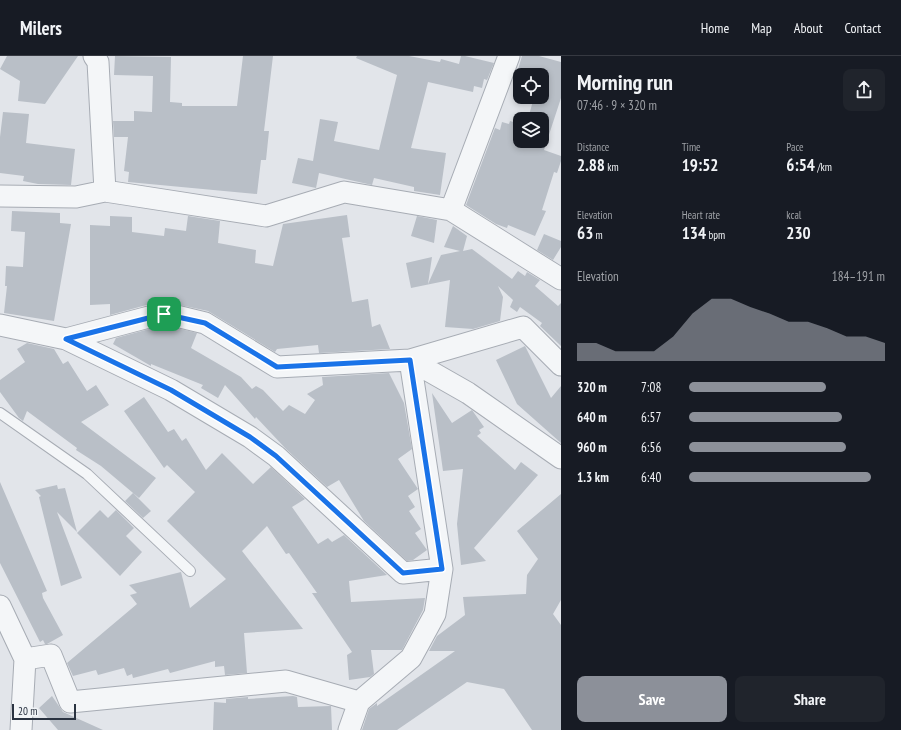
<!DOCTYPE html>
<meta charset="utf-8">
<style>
:root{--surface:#171b24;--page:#20242c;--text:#f1f3f6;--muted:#9ea1a6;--line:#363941;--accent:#8c9099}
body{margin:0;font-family:"PT Sans Narrow",sans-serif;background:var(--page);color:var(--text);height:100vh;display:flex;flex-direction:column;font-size:15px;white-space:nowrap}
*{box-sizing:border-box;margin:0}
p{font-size:13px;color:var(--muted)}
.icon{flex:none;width:22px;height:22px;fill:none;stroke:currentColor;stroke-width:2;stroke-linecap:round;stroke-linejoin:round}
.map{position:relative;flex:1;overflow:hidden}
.drawer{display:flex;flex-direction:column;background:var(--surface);width:340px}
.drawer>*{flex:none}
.tools{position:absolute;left:513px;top:12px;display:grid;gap:8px}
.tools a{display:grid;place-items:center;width:36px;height:36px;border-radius:8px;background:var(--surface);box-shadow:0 2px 6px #0003;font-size:20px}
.scale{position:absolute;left:12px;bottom:10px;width:64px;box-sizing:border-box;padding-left:4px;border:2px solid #2a3341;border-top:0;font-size:11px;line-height:14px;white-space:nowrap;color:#2a3341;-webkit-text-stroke:3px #f1f4f7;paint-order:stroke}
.pin{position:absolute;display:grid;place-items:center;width:34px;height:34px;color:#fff;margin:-17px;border-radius:8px;box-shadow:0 2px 6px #0006}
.round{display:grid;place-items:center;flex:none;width:42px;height:42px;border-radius:8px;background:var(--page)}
.headline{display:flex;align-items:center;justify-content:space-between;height:68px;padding:0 16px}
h1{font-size:22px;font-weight:600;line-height:30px}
.metrics{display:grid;grid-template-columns:repeat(3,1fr);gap:6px;height:68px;padding:4px 16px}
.metrics div{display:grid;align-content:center}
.metrics b{font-size:17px;font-weight:600}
.metrics small{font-size:11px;font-weight:400}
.metrics p{font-size:11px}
.chart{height:112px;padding:8px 16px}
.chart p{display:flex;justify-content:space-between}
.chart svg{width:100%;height:72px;margin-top:4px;fill:var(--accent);opacity:.7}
.button{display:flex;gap:8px;margin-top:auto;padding:8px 16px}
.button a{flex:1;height:46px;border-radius:8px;background:var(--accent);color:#fff;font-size:16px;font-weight:600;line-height:46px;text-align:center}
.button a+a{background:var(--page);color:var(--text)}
ul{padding:0 16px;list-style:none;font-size:13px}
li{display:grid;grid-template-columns:64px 48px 1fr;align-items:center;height:30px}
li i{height:10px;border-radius:5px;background:var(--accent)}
header{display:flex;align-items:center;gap:24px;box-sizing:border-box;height:56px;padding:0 20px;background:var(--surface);border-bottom:1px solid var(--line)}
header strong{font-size:19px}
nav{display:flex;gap:22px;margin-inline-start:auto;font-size:14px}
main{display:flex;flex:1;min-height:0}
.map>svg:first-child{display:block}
.building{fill:#b9bfc7}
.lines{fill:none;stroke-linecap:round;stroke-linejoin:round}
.service-casing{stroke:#a7acb4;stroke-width:12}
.minor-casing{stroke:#a7acb4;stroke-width:23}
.service{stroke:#f4f6f8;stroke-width:10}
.minor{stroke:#f4f6f8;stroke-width:21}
.route-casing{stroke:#fff;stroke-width:8}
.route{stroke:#1a73e8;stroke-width:5}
</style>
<header>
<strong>Milers</strong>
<nav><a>Home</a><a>Map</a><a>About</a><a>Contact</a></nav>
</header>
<main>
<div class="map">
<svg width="561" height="674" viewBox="0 0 561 674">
<rect width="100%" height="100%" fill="#e2e5ea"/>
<path class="building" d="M7,0h71l-33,48 -27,-3 2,-20 -20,-12z
M115,0l56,1 -1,45 12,1v3h55l6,-50h30l-9,75h5l-3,29h-5l-4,34 -129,-12 1,-10 -5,-1 4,-34h-14l-1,-16h21v-10l18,1 1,-36 -39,-1z
M357,0h52l31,6 1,-3 18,5 2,-8h4l29,7 -7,17 -3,-1 -2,9 -8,-2 -1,6 -45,-10 -17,66 35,5 -6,42 -26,-4v-4l-40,-9 -2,7 -53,-12 -3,15 -24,-5 6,-25 15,3 7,-42 18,3 -4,19 45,9 18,-75 -41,-17z
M522,0h17l22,6v36l-17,52 17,6v5l-4,12 -3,-1 -12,38 4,1 -11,25 -27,-11 -1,3 -11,-4 -30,-19 29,-77 5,2 2,-8 7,2 1,-3 10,3v17h22v-22h-14l6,-22h8v-22h-16l-9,-2z
M3,56l26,2 -3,29 49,6 -4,36 -33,-1 -15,-3 1,-5 -24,-3v-36z
M12,155l48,2v10l11,1 -17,97 -50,-8 3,-27h-2l1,-20 17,1 2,-35 -14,-1z
M347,159l3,22 -8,1 10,64 16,-3 4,28 8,-3 10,25 -71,4 -1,-8 -41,4 -2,3 -67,-41 -47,-10 -51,14v-11l-20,1v-80l20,1v-10l22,1v15l32,4 1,-8 21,3 2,-15 32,5 -2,22 38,7 -1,13 18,3 10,-42z
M417,160l20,4 -3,23 -23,-7z
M453,170l14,10 -4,15 9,-2 40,30 6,-8 7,5 2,-4 13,8 -5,6 23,20 3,-3v43l-21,-20 2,-3 -22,-16 -3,5 -7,-5 3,-7 -15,-14 5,11 -3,24 -27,8 -28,-2 5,-47 -39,8 -5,-25 26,-6 -4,27 13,-29 19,-4 -16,-4z
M544,178l17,7v6l-8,13 -16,-10z
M164,269l33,8 -6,15 50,29 11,12 4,-3 7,4 20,21 6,-6 16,9 10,-14 -8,-6 16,-9 -1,-8 67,-4 15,30 8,46 -14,10 20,30 -10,7 7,11 -6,4 12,18 -6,4 12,17 -14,10 -6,1 -43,-40 -25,-41 -12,7 -41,-38 -30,-32 -1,2 -30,-34 -7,13 -17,-10 2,-3 -52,-21v2l-38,-22 3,-6z
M27,287l27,6 9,15 5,-3 19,30 9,-6 13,20 -28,17 75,56 -17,20 -38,-32 -25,-16 1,-2 -50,-37 -4,10 -4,-3 -19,-26v-12l25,-18 -8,-13z
M525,290l26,52 10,-12v57l-44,-39 -21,-44z
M432,337l20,30 20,-13 12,17 -5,3 2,3 -4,3 38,34 6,-8 17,13 -64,73 12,13 -25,4 -4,-41 6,-55 -20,2z
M144,341l24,35 6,-3 8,12 4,-3 20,32 16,-17 31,31 18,-17 34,32 -13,8 26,37 10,-6 4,4 12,-7 43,40 -38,6 2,21 74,-4 -2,12 -21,40h-31l3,24 -4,3 -21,3 -2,-25 5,-3 -40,-59h5l-28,-40 -3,1 -19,-28 -25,25 61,78 -59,4 3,40 -22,2 -1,-9 -9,1v-6l-45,12 -2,-4 -35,9 -1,-4 -5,2 -3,-8 -26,7 -2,-5 -23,6 -6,-13 70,-59 -7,-9 7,-2 -8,-8 52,-13 9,36 36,-29 -59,-58 28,-29 -28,-27 -3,3 -40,-57z
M0,426l47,109 -5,2 1,5 20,37 -16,9h-2l-2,-4 -3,2 -40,-79z
M57,429l1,4 7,-1 12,44 -20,-20 25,66 -21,8 -22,-89 2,-1 -6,-6z
M133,437l18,18 -8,7 -18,-17z
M561,438v106l-8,14 8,11v105h-29l-28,-41 -37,-7 -70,48h-35l7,-21 8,-6v3l78,-55h-26l8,-15 28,-21 -2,-18 63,-3 1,-19 11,-16 -21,-28z
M100,454l8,8 8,-8 18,18 -8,8 16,16 -22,24 -43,-43z
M52,640l11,16 40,18h-45l-19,-22z
M293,640l4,1 1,10 33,-1 1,24h-119l1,-28 12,1v-4l22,-2v2z"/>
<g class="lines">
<g class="service-casing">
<path id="service" d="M0,357l87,61 103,97"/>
</g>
<g class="minor-casing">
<path id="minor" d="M94,0l4,6 7,129
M0,140l76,1 29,-6 161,25 78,-24 107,18 58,-154
M451,154l110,69
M0,269l66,14 98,-26 41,10 72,44 133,-7 113,-33 38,38
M66,283l105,51 79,47 26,19 127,117 39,-4 -7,45 -24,44 -52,44 -10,28
M442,513l-32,-209 58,33 93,65
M0,550l25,53 -4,71
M25,603l26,-4 19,47 216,-21 73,21"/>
</g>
<use href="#service" class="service"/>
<use href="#minor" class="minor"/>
</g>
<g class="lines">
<g class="route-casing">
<path id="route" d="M164,258l41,9 72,44 133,-7 32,209 -39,4 -127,-117 -26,-19 -79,-47 -105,-51z"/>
</g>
<use href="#route" class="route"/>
</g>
</svg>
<div class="tools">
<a><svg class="icon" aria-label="locate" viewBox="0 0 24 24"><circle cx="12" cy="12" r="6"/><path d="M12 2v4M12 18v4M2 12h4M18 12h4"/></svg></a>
<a><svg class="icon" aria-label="layers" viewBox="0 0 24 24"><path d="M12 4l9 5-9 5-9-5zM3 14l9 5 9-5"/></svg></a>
</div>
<div class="scale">20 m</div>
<div class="pin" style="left:164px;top:258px;background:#1e9e55"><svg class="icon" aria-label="arrive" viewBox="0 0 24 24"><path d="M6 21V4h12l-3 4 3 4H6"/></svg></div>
</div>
<section class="drawer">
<div class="headline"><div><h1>Morning run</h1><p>07:46 · 9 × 320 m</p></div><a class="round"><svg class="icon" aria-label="share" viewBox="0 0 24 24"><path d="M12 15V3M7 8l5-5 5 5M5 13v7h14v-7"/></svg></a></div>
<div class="metrics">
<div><p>Distance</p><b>2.88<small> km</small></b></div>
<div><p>Time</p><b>19:52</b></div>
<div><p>Pace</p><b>6:54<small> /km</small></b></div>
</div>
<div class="metrics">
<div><p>Elevation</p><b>63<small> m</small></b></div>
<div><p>Heart rate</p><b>134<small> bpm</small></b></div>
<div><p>kcal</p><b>230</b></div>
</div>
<div class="chart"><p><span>Elevation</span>184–191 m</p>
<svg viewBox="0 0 160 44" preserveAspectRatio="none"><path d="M0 44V33L10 33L20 38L30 38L40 38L50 29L60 15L70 6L80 6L90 11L100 15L110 20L120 20L130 24L140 29L150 29L160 33V44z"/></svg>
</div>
<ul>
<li><b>320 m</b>7:08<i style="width:70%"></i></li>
<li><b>640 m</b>6:57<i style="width:78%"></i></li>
<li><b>960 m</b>6:56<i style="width:80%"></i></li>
<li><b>1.3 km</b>6:40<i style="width:93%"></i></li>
</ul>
<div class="button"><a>Save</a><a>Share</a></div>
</section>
</main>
